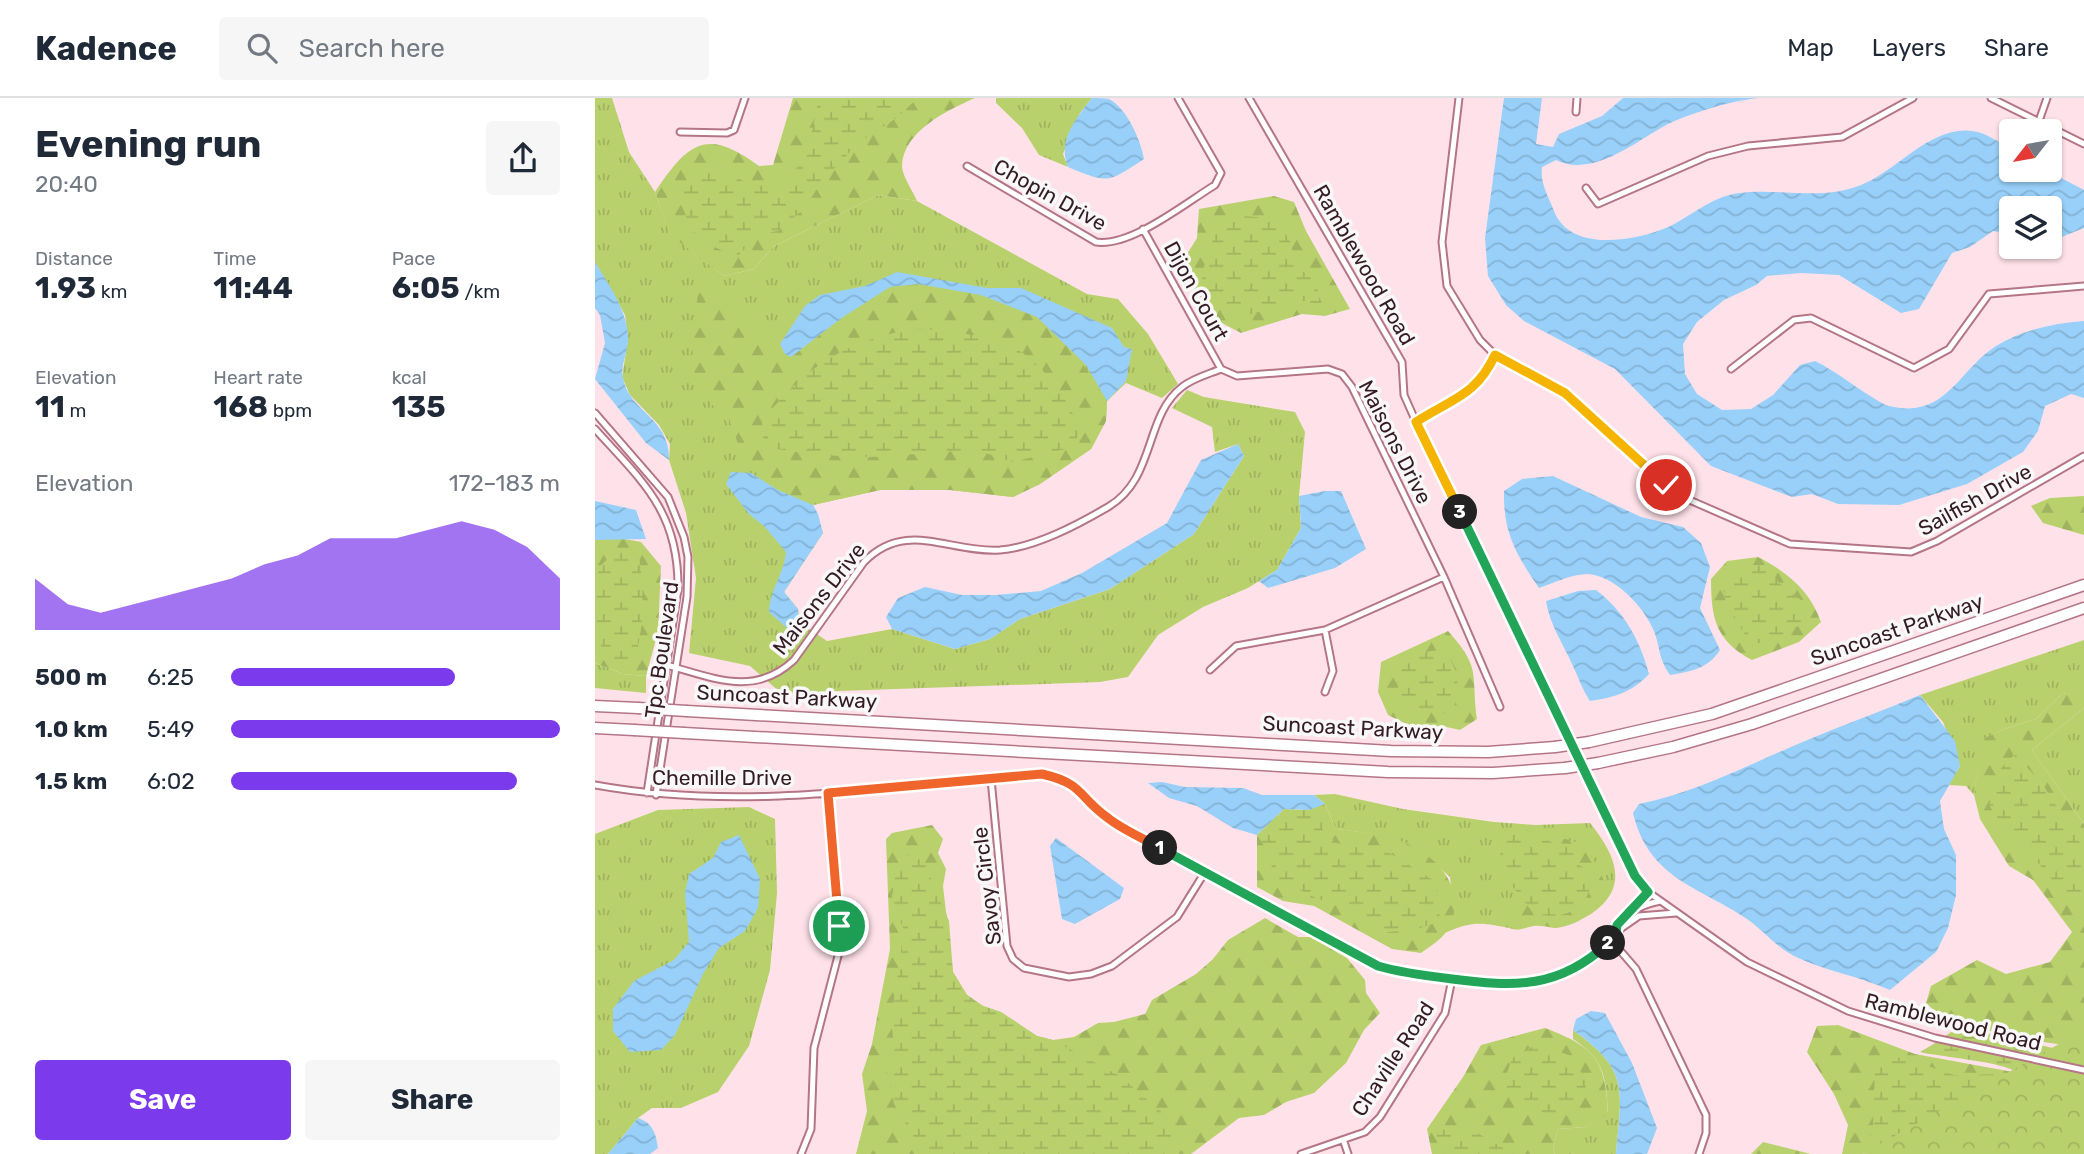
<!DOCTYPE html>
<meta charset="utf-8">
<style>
:root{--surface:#fff;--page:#f6f6f7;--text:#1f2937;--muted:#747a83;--line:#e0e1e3;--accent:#7c3aed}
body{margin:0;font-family:Rubik,sans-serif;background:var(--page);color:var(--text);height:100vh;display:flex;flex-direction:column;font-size:26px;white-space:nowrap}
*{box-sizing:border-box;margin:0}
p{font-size:23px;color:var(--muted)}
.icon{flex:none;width:38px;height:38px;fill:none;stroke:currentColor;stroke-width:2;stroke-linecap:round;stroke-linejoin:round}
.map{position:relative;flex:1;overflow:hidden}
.sheet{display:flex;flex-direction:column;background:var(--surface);width:595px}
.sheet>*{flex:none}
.needle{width:46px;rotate:239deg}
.tools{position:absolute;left:1404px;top:21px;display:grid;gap:14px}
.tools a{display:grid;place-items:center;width:63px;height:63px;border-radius:7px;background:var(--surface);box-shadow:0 2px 5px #0004;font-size:35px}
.pin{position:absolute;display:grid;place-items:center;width:60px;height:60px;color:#fff;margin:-30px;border:4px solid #fff;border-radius:50%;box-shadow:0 2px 7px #0007}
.km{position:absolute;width:35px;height:35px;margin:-18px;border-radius:50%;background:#222;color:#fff;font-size:19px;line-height:35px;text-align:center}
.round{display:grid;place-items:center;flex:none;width:74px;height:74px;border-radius:7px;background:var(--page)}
.summary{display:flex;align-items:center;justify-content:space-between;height:119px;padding:0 35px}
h1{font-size:38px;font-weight:700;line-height:52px}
.metrics{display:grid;grid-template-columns:repeat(3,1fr);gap:10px;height:119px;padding:7px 35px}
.metrics div{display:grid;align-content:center}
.metrics b{font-size:30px;font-weight:700}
.metrics small{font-size:19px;font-weight:400}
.metrics p{font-size:19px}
.chart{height:196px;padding:14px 35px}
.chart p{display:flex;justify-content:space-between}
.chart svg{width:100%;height:126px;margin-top:7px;fill:var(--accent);opacity:.7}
.cta{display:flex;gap:14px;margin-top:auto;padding:14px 35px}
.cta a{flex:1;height:80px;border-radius:7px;background:var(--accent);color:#fff;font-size:28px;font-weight:700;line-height:80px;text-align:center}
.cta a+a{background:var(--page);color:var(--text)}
ul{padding:0 35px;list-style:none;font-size:23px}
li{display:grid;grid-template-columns:112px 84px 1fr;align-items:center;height:52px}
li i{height:18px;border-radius:9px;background:var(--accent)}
header{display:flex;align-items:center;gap:42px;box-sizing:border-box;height:98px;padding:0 35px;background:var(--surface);border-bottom:2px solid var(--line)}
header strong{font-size:33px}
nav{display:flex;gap:38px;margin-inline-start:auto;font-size:24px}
.search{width:490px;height:63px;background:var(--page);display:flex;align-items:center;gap:18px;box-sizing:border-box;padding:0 24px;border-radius:7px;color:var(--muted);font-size:26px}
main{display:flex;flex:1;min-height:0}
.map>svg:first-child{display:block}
.grass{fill:url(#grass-tufts)}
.forest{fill:url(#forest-firs)}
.wetland{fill:url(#wetland-marsh)}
.park{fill:url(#park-crowns)}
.water{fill:url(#water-waves)}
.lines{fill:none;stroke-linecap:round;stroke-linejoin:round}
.minor-casing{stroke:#b47587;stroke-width:9}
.motorway-casing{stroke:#b47587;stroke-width:13}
.minor{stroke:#fff;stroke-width:5}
.motorway{stroke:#fff;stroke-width:10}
.motorway-bridge-casing{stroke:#b47587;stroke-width:13;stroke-linecap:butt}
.motorway-bridge{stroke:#fff;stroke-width:10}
.split-1-casing{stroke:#fff;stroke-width:14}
.split-2-casing{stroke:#fff;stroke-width:14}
.split-3-casing{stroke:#fff;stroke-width:14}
.split-4-casing{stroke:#fff;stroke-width:14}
.split-1{stroke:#f0652b;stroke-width:9}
.split-2{stroke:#22a559;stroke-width:9}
.split-3{stroke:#22a559;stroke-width:9}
.split-4{stroke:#f5b400;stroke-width:9}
.labels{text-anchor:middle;stroke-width:7;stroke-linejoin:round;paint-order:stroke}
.street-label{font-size:21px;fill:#351c24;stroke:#f8f8f8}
</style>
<header>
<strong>Kadence</strong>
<div class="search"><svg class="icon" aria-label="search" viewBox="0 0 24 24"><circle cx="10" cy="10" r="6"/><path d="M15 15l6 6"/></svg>Search here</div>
<nav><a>Map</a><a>Layers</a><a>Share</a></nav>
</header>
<main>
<section class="sheet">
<div class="summary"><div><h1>Evening run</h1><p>20:40</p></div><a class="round"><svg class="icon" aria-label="share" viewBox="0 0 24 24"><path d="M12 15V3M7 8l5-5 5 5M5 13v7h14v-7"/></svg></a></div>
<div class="metrics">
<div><p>Distance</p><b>1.93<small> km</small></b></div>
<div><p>Time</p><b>11:44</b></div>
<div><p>Pace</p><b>6:05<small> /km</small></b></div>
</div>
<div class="metrics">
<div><p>Elevation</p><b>11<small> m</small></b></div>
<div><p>Heart rate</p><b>168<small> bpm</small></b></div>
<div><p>kcal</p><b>135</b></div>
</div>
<div class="chart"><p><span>Elevation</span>172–183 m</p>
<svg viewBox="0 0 160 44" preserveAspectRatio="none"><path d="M0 44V26L10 35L20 38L30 35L40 32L50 29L60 26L70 21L80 18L90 12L100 12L110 12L120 9L130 6L140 9L150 15L160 26V44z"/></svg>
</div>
<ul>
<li><b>500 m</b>6:25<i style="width:68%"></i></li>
<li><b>1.0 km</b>5:49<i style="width:100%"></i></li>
<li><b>1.5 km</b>6:02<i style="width:87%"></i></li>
</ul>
<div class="cta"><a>Save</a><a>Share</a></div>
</section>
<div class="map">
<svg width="1489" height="1056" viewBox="0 0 1489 1056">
<defs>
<pattern id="grass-tufts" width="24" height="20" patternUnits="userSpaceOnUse" patternTransform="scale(1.75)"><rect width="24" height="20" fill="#b9d16d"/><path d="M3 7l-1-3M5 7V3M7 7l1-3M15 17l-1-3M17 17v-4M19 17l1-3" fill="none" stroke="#a0b35e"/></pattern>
<pattern id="forest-firs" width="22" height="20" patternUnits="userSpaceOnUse" patternTransform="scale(1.75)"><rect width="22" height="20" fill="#b9d16d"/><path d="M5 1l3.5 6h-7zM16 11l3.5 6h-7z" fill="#a0b35e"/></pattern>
<pattern id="wetland-marsh" width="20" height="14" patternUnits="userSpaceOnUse" patternTransform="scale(1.75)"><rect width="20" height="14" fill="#b9d16d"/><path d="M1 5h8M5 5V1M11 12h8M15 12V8" fill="none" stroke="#a0b35e"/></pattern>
<pattern id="park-crowns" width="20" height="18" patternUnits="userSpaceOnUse" patternTransform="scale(1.75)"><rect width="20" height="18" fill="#b9d16d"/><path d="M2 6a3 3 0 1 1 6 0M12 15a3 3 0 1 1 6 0" fill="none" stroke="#a0b35e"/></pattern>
<pattern id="water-waves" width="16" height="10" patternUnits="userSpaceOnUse" patternTransform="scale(1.75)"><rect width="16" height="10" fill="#98d0f9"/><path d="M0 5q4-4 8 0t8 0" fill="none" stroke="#84b2d5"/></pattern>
</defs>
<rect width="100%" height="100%" fill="#ffe2e9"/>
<path class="grass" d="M0,0h17l17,54 26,40 15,42 54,42 30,-7 20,-23 104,-51 39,6 170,93 31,5 30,35 30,50 -16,14 -36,-15 -19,18 -1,20 -15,28 -51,35 -27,13 -63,-7h-70l-67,15 10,28 -39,59 14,17 1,13 28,19 65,-12 63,20 35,-10 30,-20 90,-30 84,-55 50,-78 -6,-12 -23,8 -3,-25 -40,-19 15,-18 17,7 91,15 10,20 -6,64 2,32 -24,42 -29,18 -45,19 -45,28 -30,42 -28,5 -319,11 -31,-27 -61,-13 7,-75 -10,-65 -17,-53 1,-16 -11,-19 -29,-30 -8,-18 6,-38 -3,-24 -30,-53z
M401,0h96l-12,15 -17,41 5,13 -29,-12 -17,-27 -26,-25z
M1489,542v53l-22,1 -26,25 -35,11 -19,10 -8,55 -8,-9 -18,-1 12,-19 -17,-44 -23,-27z
M0,565l28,11 23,2v17l-51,-5z
M1489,610v116l-52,-74z
M740,696l68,15 91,13 42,3 54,-2c25,31 41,64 1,91 -10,6 -23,13 -35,14 -7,0 -15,-3 -22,-2 -7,1 -14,5 -21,3 -30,-6 -39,-9 -68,4l9,-22 -4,-34c-40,-36 -61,-42 -114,-48l-11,-25 -11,-9z
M154,709l26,12 2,74 -7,77 -21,76 -31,46 -37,16h-29l-14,10 -30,36h-13v-320l63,-24z
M978,932c58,41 48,61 43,124h-61l-2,-4 5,-21 27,-2 23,-14c-2,-35 -3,-53 -35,-74z"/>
<path class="forest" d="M198,0h182c-27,12 -72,33 -73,68 0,10 11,25 15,35l-39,-6 -104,51 -20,23 -30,7 -54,-41 -15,-43c33,-50 52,-65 104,-26l14,-1z
M679,98l20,6 12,29 44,78 -25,7 -23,-2 -61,19 -23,-12 -39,-54 18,-29 2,-29z
M323,186l63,11 56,22 38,35 32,49 -1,20 -15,28 -51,35 -27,13 -63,-7h-70l-67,15 -35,-15 -35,-32 -15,-42 -17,-12 -17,-27 -2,-38 6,-46 15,-8c27,23 47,55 78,72l52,-40 48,-30z
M1489,398v39l-41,-12 -12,-17 19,-8z
M24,440l22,4 20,24 -3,66 -12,44 -23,-2 -28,-11v-123z
M1163,459c29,15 52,33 63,65l-22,20 -47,18c-36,-19 -41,-41 -41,-81l16,-18z
M853,533c34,38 23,42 29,88l-17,11 -18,-4 -27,2 -27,-13 -10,-23 3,-30z
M1489,593v17l-52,42 52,74v224l-61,-9 -78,-19 -19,-17 5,-17 46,-26 29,14 44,-12 22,-30 -39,-52 -24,-14 -29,-47 -6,-24 7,-55 20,-10 35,-11 26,-25z
M730,706l11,25c25,3 52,5 74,16 34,17 59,50 36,87 -5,8 -17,15 -25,21l-29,-4 -78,-43 -31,-5 -26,-14v-52l18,-18z
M337,727l11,14 -5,14 8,16 -3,17 10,86 14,23 16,11 18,6 36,24 16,4 21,-3 24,-14 16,-1 31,-8 7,-14 44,-26 17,-15 15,-19 37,-22 33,19h13l36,21 18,22 1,13 14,20 -16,17 -18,33 -32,30 -28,9 -22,13 -25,3 -48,36h-335l11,-43 -5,-37 10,-30 18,-95 -4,-110 6,-6z
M952,738c39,5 41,11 58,47l-26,38 -23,7 -41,-8 4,-50 14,-31z
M1243,927l77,29 98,18 -151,82h-20l6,-29 -14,-31 -27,-42 10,-26z
M950,930c50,19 61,32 63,86l-23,13 -27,2 -5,21 2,4h-123l-5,-25 36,-52 18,-32z
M1168,1044l48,12h-60z"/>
<path class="wetland" d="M223,0h100l-23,21 -37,24 -38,41 -16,25 -26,22 -19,3 -21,22c-42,-14 -48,-22 -60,-65l20,-20 25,-1 26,14 29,4c26,-18 37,-59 40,-90z
M651,118l32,3 13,24 4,23 22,15 2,20h-22l-46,13 -34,-7 -16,-31 17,-53z
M325,230c26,4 56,5 82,14 33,11 67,56 78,88l-7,17 -60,15 -37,-12 -105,7 -54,-2 -53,-8 -2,-26c45,-56 86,-82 158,-93z
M24,451l20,7c5,34 6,72 -5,104h-18l-21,-20v-58l5,-16z
M1153,467h19l12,18 23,18 3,21 -21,12 -33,12 -26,-47 -2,-18z
M846,552c19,14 21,43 10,63l-43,-2c-3,-8 -10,-19 -10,-27 -2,-25 23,-33 43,-34z
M1420,656l28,31 41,64v64l-13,-8 -27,-36 -37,-36 -18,-28 12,-37z
M730,706l-3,25 14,14 52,9 45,28 8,20 -2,22 -26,8 -25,2 -26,-11 -17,-15 -27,-7 -45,-22 -3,-22 -13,-20 27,-26 25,1z
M933,732l25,13 20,1 6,21 13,6c0,37 -24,50 -58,43l-32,-41 -4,-42z
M324,752l30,71 4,51 14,23 16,11 18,6 36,24 16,4 67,36 54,47 2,23 -11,8h-241l-30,-50 -7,-34 8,-16 -4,-35 13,-88 -12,-35 3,-19 8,-21z
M1364,929l94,21 -1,6 8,8 -115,-26z
M1342,944l134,29 -53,3c-8,-12 -79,-17 -98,-22z
M942,946l34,12 17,27 -14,25 -21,12 -50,-35 9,-27z
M1293,958l19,3 47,16 55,-1 42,18 33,62h-219l8,-28 2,-56z
M868,1027l51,29h-69l-11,-22z"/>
<path class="park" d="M1489,932v124h-222z"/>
<path class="water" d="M497,0c6,0 12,0 17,1 18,9 32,42 35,60 -37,24 -35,25 -76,8 -11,-26 8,-49 24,-69z
M909,0h38l-6,46 17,3 6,-13 43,-18 21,-18h138c-25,1 -73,16 -95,27 -31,17 -73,53 -110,35l-14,7c-2,17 6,28 12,44 15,39 72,31 104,20 28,-9 51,-35 82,-38 40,-5 82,8 121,-8 33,-13 61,-49 97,-54 22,-3 34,7 53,18v21h35l38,20v38l-35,14v-34h-38v26l-18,-3 -23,16 -18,6 -33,56 -18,4 -62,-38 -38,-2 -34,3 -11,9 -32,15 -27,22 -14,22 2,30 12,20 25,16 29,-1 22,-14 27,-30 15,-4c20,9 60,41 74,45 57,14 69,-36 107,-60 26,-16 58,-23 88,-25v77l-13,-4 -26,12 -7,25 -15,21 -56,32 -68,21 -61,-1 -26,-10 -20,3 -81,-31 -96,-97 -91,-48 -18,-16 -18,-29 -3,-38z
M0,164c14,23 34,51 33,78 0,12 -8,26 -5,38 6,34 47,39 46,82l-23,-17 -51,-64 10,-36 -5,-28 -5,-7z
M302,174l90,16h34l91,40 12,19 8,2 -6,32 -19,20 -21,-36 -49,-48 -56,-22 -63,-11 -28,3 -47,30 -52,40 -6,-3 -5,-10 25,-38 15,-11 45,-9z
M643,346l6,12 -50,78 -84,55 -90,30 -30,20 -35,10 -63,-20 -6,-12 12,-19 27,-11 37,8h34l45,-4 41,-18 85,-50 34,-63z
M136,374l20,1 27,17 35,15 5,9 5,19 -39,59 14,17 1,13 -11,7 -19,-17c1,-24 15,-37 17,-60l-22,-26 -15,-12 -23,-30z
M958,378l88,41 42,10 18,16 9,24 -10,41 20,42c-11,18 -30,22 -50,25 -13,-19 -9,-28 -17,-46 -10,-23 -39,-54 -66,-55 -14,0 -34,9 -48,14 -23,-34 -36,-55 -35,-97l18,-12z
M730,393h16l25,58 -31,19 -67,20 -9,-7 18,-11 24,-42 -2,-32z
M0,403l41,9 10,29 -51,1z
M1001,492c28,21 44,50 53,84 -18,19 -34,23 -59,27 -8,-12 -11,-22 -17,-35 -10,-23 -23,-40 -27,-65l32,-10z
M1325,597l35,46 5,25 -20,35 4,28 12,26v40l-8,33 -12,24 -46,38c-31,-14 -65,-19 -96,-34 -18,-9 -31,-26 -47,-37 -49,-33 -98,-40 -114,-106l6,-9c59,-12 111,-40 166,-63 38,-16 77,-30 115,-46z
M567,684l23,5 58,1 19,7h52l11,9 -16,6 -25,-1 -27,26 -24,-7 -36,-22 -28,-8 -21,-15z
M144,737l21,44 -2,29 -13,23 -26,17 -16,26 -28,61 -14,15 -31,2 -17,-21v-22l21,-28 40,-21 15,-18 -4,-49 4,-19 24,-16 8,-16z
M461,740l68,50 -4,11 -45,25 -13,-5 -12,-73z
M996,913l14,2 27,50 25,65 -10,26h-31c5,-63 15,-83 -43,-124l3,-11z
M43,1020c15,5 18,16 20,30l-8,6h-42z"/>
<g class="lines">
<g class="minor-casing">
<path id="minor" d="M654,0l153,264 2,33 12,27 219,454 13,16 99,70 101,49 87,27 149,32
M864,0l-17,144 5,44 33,54 15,15 70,38 101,92 19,13 105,46 121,8 26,-11 147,-85
M1396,0l93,46
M981,14l1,-14
M1444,23l8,-23
M85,34l47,1 7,-3 11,-32
M372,68l129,76c35,5 88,-38 119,-57l6,-12 -43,-75
M991,90l12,16 110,-48 40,-10 94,-9 71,-39
M548,131l78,140
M1136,271l63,-49 17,-2 103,50 35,-19 40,-55 95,-8
M0,315l73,84 16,40 4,20 -1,40 -31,198
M821,324c35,-23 60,-26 79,-67
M0,331c48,53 84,83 83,160l-31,204
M730,532l8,41 -8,21
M71,567c46,12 88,33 128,-5l70,-98c42,-43 84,-9 136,-12 36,-3 77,-25 108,-43 48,-28 36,-91 74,-120 11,-9 27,-13 39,-18l16,7 91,-7 14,5 10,13 92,190 56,130
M615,572l26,-24 89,-16 119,-53
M396,681l16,167 6,13 11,9 45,9 22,-3 21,-8 65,-49 28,-45
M0,687c147,27 299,1 447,-11 40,9 40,23 68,46l268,146c22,6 45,9 68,12 53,7 108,13 152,-26 29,-25 17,-41 62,-51
M1040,813l1,-9 12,-10
M1021,834l23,-16 37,-3
M1016,842l25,29 70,146v18l-7,21
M749,1044l4,12
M206,1056l10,-25 3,-81 25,-96 -11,-159
M706,1056l64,-22 15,-15 65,-104 7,-34"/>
</g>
<g class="motorway-casing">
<path id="motorway" d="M0,608l43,2
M92,613l704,40 97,1 67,-5
M0,630l39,2
M89,635l704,39 105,1 72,-5
M994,644l123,-28 372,-129
M1003,665l75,-16 79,-23 332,-116"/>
</g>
<use href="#minor" class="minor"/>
<use href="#motorway" class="motorway"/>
<g class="motorway-bridge-casing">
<path id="motorway-bridge" d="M43,610l49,3
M39,632l50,3
M960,649l34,-5
M970,670l33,-5"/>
</g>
<use href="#motorway-bridge" class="motorway-bridge"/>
</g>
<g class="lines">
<g class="split-1-casing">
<path id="split-1" d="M244,828l-11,-133 214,-19c43,10 35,22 66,44 15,12 35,20 52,30"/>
</g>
<g class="split-2-casing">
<path id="split-2" d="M565,750l218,118c24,7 49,10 74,13 62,8 108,10 156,-36"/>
</g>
<g class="split-3-casing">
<path id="split-3" d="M865,414l175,364 13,16 -31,33 -1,7 -8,11"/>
</g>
<g class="split-4-casing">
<path id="split-4" d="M865,414l-44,-90c35,-23 60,-26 79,-67l70,38 101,92"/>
</g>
<use href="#split-1" class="split-1"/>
<use href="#split-2" class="split-2"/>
<use href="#split-3" class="split-3"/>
<use href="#split-4" class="split-4"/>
</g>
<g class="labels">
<g class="street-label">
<text transform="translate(455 97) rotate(29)" y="7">Chopin Drive</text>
<text transform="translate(769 167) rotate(60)" y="7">Ramblewood Road</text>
<text transform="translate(601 193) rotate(61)" y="7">Dijon Court</text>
<text transform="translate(800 344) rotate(63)" y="7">Maisons Drive</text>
<text transform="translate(1380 402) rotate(-29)" y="7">Sailfish Drive</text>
<text transform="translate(224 501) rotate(-52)" y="7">Maisons Drive</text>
<text transform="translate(1302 532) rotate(-19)" y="7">Suncoast Parkway</text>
<text transform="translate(67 552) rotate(-82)" y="7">Tpc Boulevard</text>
<text transform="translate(192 599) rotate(3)" y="7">Suncoast Parkway</text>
<text transform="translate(758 630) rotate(3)" y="7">Suncoast Parkway</text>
<text x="127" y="687">Chemille Drive</text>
<text transform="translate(392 788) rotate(-97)" y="7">Savoy Circle</text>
<text transform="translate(1358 924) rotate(14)" y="7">Ramblewood Road</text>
<text transform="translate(798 961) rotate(-57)" y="7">Chaville Road</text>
</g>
</g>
</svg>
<div class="tools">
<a><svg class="needle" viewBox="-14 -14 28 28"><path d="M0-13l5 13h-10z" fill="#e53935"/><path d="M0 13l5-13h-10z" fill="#747a83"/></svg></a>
<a><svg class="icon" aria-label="layers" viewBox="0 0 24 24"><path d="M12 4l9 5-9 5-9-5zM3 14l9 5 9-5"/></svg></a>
</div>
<div class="pin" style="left:244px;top:828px;background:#1e9e55"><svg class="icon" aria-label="arrive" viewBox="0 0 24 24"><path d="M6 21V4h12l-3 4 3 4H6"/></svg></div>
<div class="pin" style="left:1071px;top:387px;background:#d93025"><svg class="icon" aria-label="check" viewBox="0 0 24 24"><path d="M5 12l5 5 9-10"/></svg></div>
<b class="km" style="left:565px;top:750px">1</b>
<b class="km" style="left:1013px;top:845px">2</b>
<b class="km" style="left:865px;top:414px">3</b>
</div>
</main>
